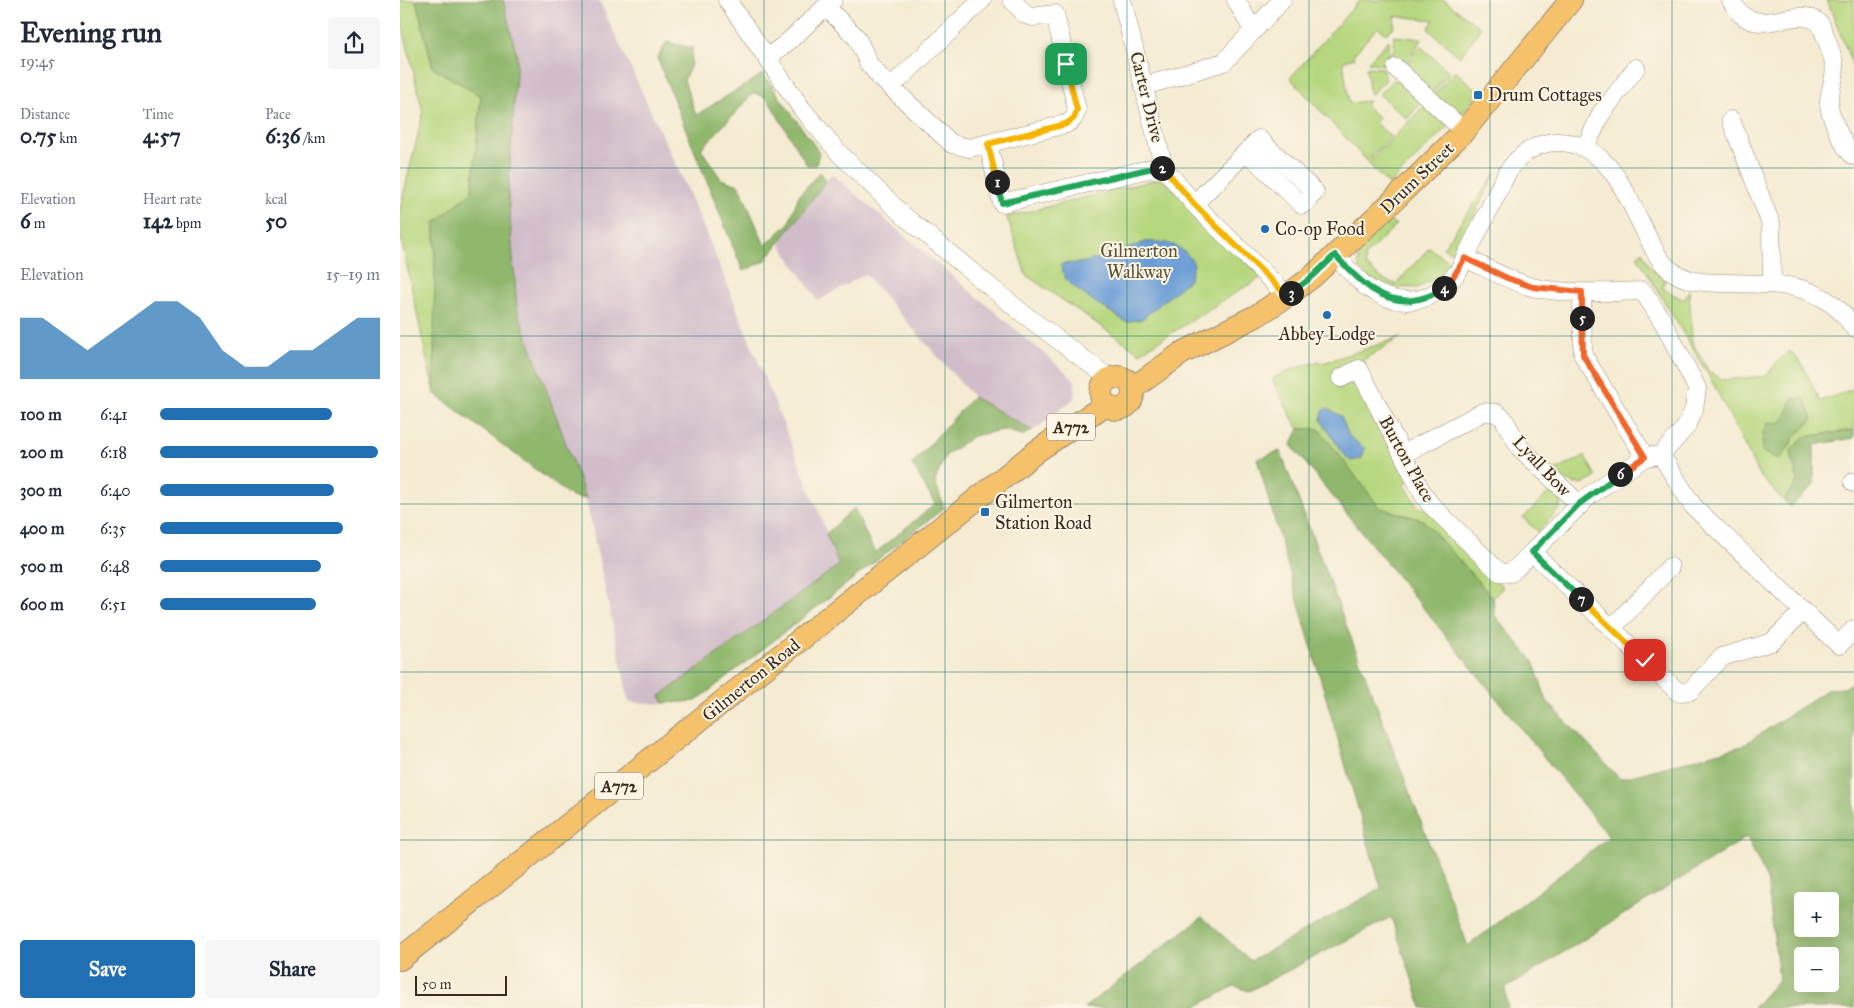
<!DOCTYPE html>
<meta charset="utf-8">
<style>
:root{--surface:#fff;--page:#f6f6f7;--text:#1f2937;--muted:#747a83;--accent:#1f6fb2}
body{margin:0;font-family:"IM FELL Great Primer",serif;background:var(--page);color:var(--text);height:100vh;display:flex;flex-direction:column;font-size:19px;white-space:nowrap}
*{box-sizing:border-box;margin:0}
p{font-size:16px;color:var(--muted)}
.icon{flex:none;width:28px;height:28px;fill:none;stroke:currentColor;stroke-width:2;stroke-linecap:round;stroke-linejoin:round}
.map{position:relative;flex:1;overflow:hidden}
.panel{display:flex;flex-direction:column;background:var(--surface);width:400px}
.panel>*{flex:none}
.controls{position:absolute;left:1394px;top:892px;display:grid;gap:10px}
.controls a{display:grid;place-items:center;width:45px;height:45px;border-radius:5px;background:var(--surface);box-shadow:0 5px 20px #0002;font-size:25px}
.scale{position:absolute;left:15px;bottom:12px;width:92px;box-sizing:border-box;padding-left:5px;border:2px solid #3b2a1e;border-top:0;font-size:14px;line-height:18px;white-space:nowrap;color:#3b2a1e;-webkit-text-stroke:4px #fcf5e5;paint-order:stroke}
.pin{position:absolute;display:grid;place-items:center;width:42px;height:42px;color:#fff;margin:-21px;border-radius:10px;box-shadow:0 2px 8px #0006}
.km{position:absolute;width:25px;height:25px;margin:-12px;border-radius:50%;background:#222;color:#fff;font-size:14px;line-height:25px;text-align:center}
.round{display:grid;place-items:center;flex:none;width:52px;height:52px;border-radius:5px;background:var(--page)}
.overview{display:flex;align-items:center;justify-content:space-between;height:85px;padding:0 20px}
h1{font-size:28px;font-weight:700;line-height:38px}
.figures{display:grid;grid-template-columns:repeat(3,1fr);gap:8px;height:85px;padding:5px 20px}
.figures div{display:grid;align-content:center}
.figures b{font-size:21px;font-weight:700}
.figures small{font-size:14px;font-weight:400}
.figures p{font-size:14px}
.chart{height:140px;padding:10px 20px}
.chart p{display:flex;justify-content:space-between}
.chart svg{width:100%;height:90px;margin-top:5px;fill:var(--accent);opacity:.7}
.action{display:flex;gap:10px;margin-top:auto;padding:10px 20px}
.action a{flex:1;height:58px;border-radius:5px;background:var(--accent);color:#fff;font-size:20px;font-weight:700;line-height:58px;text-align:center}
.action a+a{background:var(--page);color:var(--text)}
ul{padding:0 20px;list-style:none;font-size:16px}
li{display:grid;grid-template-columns:80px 60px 1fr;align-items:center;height:38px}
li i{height:12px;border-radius:6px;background:var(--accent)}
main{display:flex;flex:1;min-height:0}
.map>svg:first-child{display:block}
.industrial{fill:#d1bdca}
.green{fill:#b6d77e;stroke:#78804e}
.forest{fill:#90b86d;stroke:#667146;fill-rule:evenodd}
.water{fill:#6a9dd6;stroke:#52647a}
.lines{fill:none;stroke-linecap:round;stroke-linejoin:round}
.minor-casing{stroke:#988a78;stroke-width:19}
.major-casing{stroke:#988a78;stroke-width:24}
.minor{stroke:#fff;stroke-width:18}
.major{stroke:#f5c16b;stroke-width:22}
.split-1-casing{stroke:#fff;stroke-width:10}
.split-2-casing{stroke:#fff;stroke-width:10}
.split-3-casing{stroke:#fff;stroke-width:10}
.split-4-casing{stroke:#fff;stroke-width:10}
.split-5-casing{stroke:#fff;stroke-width:10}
.split-6-casing{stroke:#fff;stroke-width:10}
.split-7-casing{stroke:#fff;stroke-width:10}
.split-8-casing{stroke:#fff;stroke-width:10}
.split-1{stroke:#f5b400;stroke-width:6}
.split-2{stroke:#22a559;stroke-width:6}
.split-3{stroke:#f5b400;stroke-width:6}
.split-4{stroke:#22a559;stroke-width:6}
.split-5{stroke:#f0652b;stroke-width:6}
.split-6{stroke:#f0652b;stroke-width:6}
.split-7{stroke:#22a559;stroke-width:6}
.split-8{stroke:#f5b400;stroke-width:6}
.grid{fill:none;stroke:#0f766e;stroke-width:1;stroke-opacity:0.55}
.poi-dot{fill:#1f6fb2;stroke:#fcf5e5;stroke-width:2}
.labels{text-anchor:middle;stroke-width:4;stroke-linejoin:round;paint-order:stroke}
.shield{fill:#fcf5e5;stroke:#75675a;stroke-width:1}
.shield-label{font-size:16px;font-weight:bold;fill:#3b2a1e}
.poi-label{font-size:18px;fill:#3b2a1e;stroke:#fcf5e5;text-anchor:start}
.street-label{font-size:18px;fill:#3b2a1e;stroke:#fcf5e5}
.park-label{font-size:18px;fill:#5a5536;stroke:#fcf5e5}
</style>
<main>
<section class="panel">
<div class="overview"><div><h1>Evening run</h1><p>19:45</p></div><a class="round"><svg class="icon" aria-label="share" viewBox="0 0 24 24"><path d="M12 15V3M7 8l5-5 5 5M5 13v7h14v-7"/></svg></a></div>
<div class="figures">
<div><p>Distance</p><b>0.75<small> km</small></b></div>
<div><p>Time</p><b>4:57</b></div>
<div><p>Pace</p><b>6:36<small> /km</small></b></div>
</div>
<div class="figures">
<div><p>Elevation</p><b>6<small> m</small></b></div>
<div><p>Heart rate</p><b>142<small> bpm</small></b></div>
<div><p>kcal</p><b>50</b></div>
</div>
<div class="chart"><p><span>Elevation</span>15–19 m</p>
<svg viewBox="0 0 160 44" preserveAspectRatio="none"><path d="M0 44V14L10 14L20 22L30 30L40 22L50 14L60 6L70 6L80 14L90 30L100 38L110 38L120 30L130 30L140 22L150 14L160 14V44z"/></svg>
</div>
<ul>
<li><b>100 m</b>6:41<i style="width:78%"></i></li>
<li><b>200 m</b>6:18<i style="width:99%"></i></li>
<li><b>300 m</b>6:40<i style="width:79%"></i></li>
<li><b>400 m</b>6:35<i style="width:83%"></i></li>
<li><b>500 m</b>6:48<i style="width:73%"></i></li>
<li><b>600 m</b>6:51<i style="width:71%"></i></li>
</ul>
<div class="action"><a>Save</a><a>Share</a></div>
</section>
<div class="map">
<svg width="1454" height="1008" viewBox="0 0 1454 1008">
<rect width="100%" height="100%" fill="#fcf5e5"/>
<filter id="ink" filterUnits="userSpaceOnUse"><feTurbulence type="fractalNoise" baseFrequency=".02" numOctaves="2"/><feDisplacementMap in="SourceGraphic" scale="10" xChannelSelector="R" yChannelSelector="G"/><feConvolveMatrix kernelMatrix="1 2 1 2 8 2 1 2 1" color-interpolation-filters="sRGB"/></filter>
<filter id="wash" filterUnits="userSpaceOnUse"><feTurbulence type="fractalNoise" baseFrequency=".0096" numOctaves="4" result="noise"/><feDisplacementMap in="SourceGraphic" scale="20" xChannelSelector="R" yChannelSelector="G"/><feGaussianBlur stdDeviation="1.12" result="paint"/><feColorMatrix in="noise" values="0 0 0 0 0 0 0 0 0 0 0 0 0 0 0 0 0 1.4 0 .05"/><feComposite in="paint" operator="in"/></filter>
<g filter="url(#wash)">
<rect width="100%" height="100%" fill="#f4ebd2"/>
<path class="industrial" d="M103,0h96l90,193 29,69 122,303 -177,139 -34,-2 -43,-203 -69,-190 -9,-115z
M432,174l243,206v18l-42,33 -60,-34 -108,-123 -47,27 -39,-59z"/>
<path class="green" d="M0,0h16l17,68 48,28 -9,95 -37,32 -1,170 -34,-159v-25l23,-96 -23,-99z
M960,0h84l37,28 -21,29 -32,-28 6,-9 -39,-4 -1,11 -8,7 -8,-7 -25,28 2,3 -12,3 6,42 20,-2 -4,4 14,13 -4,5 16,14 -24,24 -77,-83z
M1427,0h27v69z
M994,36l29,3 -19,23 -11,-7z
M989,40l1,17 -7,8 -15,-3z
M1020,46l30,26 -20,23 -21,-19 -2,-15z
M966,67l16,1 4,12 -16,16z
M1055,71l23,20 -5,6 2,1 -12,14 -5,2 -25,-19z
M993,80l9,2 21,19 -16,18 -28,-25z
M1028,102l20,24 -59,59 -21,-22z
M1095,174l-41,80 -11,-6z
M762,178l100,99 -32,19 -90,57 -114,-78 -19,-58z
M989,219l7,6 -31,31 1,10 18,14 12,4 33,-36 21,14 -5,10 -27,16 -27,-1 -21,-8 -11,-10 -2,-18z
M1242,251l8,16 15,13 -3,8 22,12 5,-10 3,52 17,30 15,8 42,-4 13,-16 11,-9 13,14 17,36 34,-12v41l-50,7 -13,13 2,16 5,14 -14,21 -24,-25 -47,-93 -76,-127z
M1001,337l-68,41 5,11 11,-6 14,7 45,89 -3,6 12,21 10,4 37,35 -1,7 16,16h6l18,19 -10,11 -70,-78 -43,-12 -61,-79h-20l-6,-9 -21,-41 18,-9 29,-9 1,3z
M1185,456l11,21c-19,12 -26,7 -42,-6z
M1153,488l8,8 -1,12 -22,24 -15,-14z"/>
<path class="forest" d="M16,0h87l14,56 -9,138 9,115 69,190 -14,-2 -138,-104 1,-170 37,-32 9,-95 -48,-28z
M267,42l25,6 -1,17 -7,15 12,35 67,-41 56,78 -3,13h-9l-40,-67 -13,-5 -53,56 20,30 18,6 26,61 24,-23 10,-28 21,-23 6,9 -61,80 -22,10 -86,-213z
M573,397l60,34 -10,4 -21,-5 -29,6 -28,20 -10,25 9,27 -248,193 -32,2 -4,-7 179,-131 -13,-31 28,-26 21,45 60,-49 -23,-40z
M1404,398l9,21 -18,18 -15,23 -18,-8 1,-20 6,-10 11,1 7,-10 5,-14z
M899,429h20l61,79 43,12 70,78 2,18 38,45 14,40 73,78 122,-33 86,-57 16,-1 10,-6v326h-101l26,-29 -12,-99 -20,-43 -242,152 3,19h-86l-31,-91 -142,74 -15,-5 -40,22h-110l118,-91 49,44 130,-73 -124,-429 23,-8 188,495 141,-109 -318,-392zM1402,901h28v28h-28zM1402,956h28v28h-28z
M1454,430v8l-40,7v40l-24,22 -6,-6 14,-21 -7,-30 13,-13z"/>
<path class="water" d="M745,242c23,-1 37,2 49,22l-5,16 -23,19 -24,20 -16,3 -39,-25 -20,-16 -7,-16c7,-3 13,-1 20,-2 23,-5 44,-13 65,-21z
M927,408l14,8 8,20 15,12v4l-3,7 -10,2 -8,-7 -22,-34 2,-9z"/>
</g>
<g filter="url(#ink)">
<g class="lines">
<g class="minor-casing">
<path id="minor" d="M327,0l75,109 37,44 65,63 117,96 88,66
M722,0l42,168 30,36 93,92
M836,0l17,30
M1331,0c23,47 66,0 89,24 5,10 12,29 14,40 3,13 -5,25 -5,38 -1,11 16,49 25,54
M426,7l31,31 12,26 12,14 71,66 17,4 97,-24c6,-3 9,-6 11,-14l-22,-96 -23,3 -6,-2 -14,-15
M367,58l22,-17 44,-41
M996,68l68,63
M745,86l79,-24 58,-62
M491,87l91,-87
M1331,120l40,104 1,60
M588,144l14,59 147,-34 15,-1
M1185,148l16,-34 35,-46
M794,204l65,-65 56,53 -13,13 -55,-53
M935,255c10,11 21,24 33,33 34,23 68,14 91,-18l48,-97c11,-17 28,-30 49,-31 53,-1 71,55 91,94 6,11 11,24 21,32 16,14 36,15 57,15 50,1 98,-3 129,45
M1182,293l1,62 62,102
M941,378l18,-9 64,125 7,10 69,68 12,1 79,-78 55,-38 16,-2 25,-28 8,-18 3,-21 -34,-66 -20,-31c-34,1 -78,4 -111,-4 -23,-6 -45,-19 -67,-29
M1003,454l80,-42 13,1 7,5 17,30 59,56
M1261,455l32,51 146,139 15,-16
M1453,482l1,1
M1132,552l146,140 12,-1 32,-34 50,-15 31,-31
M1212,628l58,-61"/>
</g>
<g class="major-casing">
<path id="major" d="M701 393a16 16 0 1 1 32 0a16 16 0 1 1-32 0Z
M733,388l49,-35 74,-37 31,-20 26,-20 81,-76 70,-69 107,-131
M0,959l637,-508 68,-46"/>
</g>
<use href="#minor" class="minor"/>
<use href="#major" class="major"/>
</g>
</g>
<g class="lines" filter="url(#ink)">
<g class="split-1-casing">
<path id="split-1" d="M597,182l-9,-38 78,-20 8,-6 3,-8 -11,-46"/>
</g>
<g class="split-2-casing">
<path id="split-2" d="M597,182l5,21 146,-34 14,-1"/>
</g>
<g class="split-3-casing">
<path id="split-3" d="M762,168h2l30,36 93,92 4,-3"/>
</g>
<g class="split-4-casing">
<path id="split-4" d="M891,293l22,-17 22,-21c23,25 48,52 84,44 9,-2 18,-6 25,-11"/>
</g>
<g class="split-5-casing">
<path id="split-5" d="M1044,288l6,-6 15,-24 42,20 26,9 49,5v26"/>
</g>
<g class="split-6-casing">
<path id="split-6" d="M1182,318l1,37 62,102 -25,17"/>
</g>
<g class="split-7-casing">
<path id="split-7" d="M1181,599l-49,-47 47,-48 41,-30"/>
</g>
<g class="split-8-casing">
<path id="split-8" d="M1181,599l64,61"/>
</g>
<use href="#split-1" class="split-1"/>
<use href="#split-2" class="split-2"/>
<use href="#split-3" class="split-3"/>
<use href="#split-4" class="split-4"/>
<use href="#split-5" class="split-5"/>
<use href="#split-6" class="split-6"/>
<use href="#split-7" class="split-7"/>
<use href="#split-8" class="split-8"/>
</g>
<path class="grid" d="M182,0v1008M364,0v1008M545,0v1008M727,0v1008M909,0v1008M1090,0v1008M1272,0v1008M0,168h1454M0,336h1454M0,504h1454M0,672h1454M0,840h1454"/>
<g class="poi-dot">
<rect x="1073" y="90" width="10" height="10" rx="2.5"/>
<circle cx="865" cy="229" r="5"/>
<circle cx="927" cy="315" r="5"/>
<rect x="580" y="507" width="10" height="10" rx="2.5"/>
</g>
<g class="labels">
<g class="shield">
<rect x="647" y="413.5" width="48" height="27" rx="4"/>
<rect x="195" y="772.5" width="48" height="27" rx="4"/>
</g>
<g class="shield-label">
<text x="671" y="433">A772</text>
<text x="219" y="792">A772</text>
</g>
<g class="poi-label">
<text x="1088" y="101">Drum Cottages</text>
<text x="875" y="235">Co-op Food</text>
<text x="927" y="340" text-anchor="middle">Abbey Lodge</text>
<text x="595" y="508">Gilmerton<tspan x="595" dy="21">Station Road</tspan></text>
</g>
<g class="street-label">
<text transform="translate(747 97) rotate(76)" y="6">Carter Drive</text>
<text transform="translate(1017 178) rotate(-44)" y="6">Drum Street</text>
<text transform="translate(1007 459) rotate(61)" y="6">Burton Place</text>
<text transform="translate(1142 466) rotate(47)" y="6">Lyall Bow</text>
<text transform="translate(351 680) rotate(-39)" y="6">Gilmerton Road</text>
</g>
<g class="park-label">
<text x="739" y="257">Gilmerton<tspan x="739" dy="21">Walkway</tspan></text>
</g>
</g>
</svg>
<div class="controls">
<a>+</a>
<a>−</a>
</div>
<div class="scale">50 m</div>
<div class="pin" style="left:666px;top:64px;background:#1e9e55"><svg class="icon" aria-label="arrive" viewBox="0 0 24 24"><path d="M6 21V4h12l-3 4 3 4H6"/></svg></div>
<div class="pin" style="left:1245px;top:660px;background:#d93025"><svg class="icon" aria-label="check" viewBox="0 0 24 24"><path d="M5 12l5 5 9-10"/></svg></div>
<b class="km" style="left:597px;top:182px">1</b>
<b class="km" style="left:762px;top:168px">2</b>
<b class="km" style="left:891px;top:293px">3</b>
<b class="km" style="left:1044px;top:288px">4</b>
<b class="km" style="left:1182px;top:318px">5</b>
<b class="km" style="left:1220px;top:474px">6</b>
<b class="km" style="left:1181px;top:599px">7</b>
</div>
</main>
